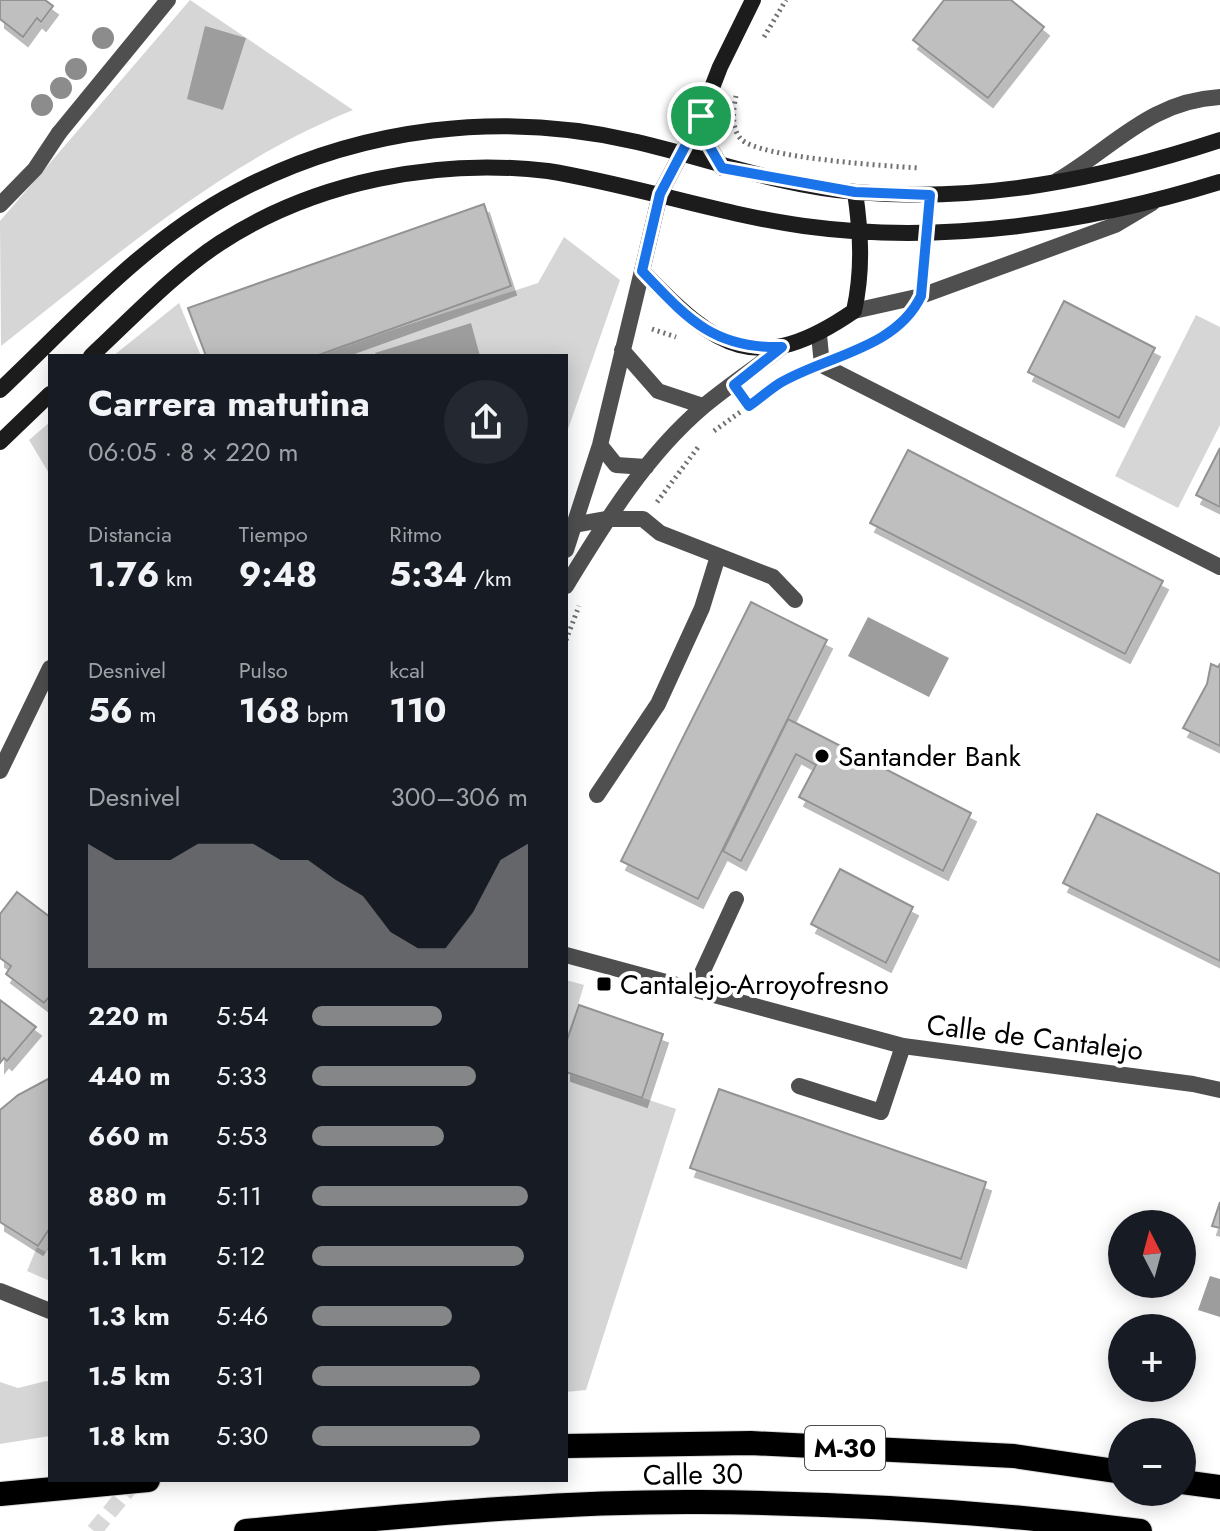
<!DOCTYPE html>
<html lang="es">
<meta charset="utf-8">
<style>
:root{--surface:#171b24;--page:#242831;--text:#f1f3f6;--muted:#9ea1a6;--accent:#858687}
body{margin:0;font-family:Jost,sans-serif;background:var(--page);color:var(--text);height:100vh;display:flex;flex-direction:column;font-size:30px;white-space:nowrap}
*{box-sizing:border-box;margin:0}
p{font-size:26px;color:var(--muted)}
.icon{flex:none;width:44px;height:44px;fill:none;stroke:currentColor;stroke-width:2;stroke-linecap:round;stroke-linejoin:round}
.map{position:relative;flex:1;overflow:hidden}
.sheet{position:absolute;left:48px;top:354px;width:520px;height:1128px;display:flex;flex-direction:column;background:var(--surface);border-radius:0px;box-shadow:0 4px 20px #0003}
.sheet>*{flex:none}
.needle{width:52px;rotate:354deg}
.controls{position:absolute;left:1108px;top:1210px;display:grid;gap:16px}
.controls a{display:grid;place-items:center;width:88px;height:88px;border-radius:50%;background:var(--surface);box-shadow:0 4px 20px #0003;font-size:40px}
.pin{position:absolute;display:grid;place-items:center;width:68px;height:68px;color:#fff;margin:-34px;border:4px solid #fff;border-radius:50%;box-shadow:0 2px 8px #0007}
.round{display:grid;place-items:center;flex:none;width:84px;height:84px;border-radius:42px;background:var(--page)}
.summary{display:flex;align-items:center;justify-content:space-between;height:136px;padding:0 40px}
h1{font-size:36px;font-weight:700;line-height:60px}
.stats{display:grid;grid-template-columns:repeat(3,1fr);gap:12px;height:136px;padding:8px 40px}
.stats div{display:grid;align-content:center}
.stats b{font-size:34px;font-weight:700}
.stats small{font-size:22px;font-weight:400}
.stats p{font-size:22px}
.chart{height:224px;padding:16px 40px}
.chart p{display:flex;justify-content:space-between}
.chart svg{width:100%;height:144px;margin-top:8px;fill:var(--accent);opacity:.7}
ul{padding:0 40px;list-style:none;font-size:26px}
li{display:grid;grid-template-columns:128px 96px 1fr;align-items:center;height:60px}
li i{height:20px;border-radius:10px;background:var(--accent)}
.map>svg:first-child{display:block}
.green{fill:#d6d6d6}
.water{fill:#9d9d9d}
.building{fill:#bfbfbf;stroke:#939393;stroke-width:2;filter:url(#shadow)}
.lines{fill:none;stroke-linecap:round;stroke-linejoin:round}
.street-tunnel{stroke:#d9d9d9;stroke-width:16;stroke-dasharray:16 8;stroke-linecap:butt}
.highway-casing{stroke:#dbdbdb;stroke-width:26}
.path{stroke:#717171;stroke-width:5;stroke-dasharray:2 4;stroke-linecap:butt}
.lane{stroke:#4f4f4f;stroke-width:16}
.street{stroke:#4f4f4f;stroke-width:16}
.secondary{stroke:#1c1c1c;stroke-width:16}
.highway{stroke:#000;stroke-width:24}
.tree{fill:#8c8c8c}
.route-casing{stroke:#fff;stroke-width:16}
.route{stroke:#1a73e8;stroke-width:10}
.poi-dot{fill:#000;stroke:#fff;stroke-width:3}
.labels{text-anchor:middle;stroke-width:8;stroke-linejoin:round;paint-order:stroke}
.shield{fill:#fff;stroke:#4c4c4c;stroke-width:2}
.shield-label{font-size:26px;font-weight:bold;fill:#000}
.poi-label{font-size:28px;fill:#000;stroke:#fff;text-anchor:start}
.street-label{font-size:28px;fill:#000;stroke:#fff}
</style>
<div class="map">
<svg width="1220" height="1531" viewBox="0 0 1220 1531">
<defs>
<filter id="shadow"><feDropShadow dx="5" dy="9" stdDeviation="0" flood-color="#0004"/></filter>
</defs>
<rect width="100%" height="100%" fill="#fff"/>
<path class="green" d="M190,0l163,110c-132,53 -241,149 -352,236l-1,-125z
M564,237l56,43 -54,155v-79h-255l227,-73z
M179,303l22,53h-88z
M1196,315l24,12v98l-42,83 -63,-32z
M50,422v53l-21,-35z
M566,980l18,5 -18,58z
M566,1072l110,37 -90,281 -20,2z
M50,1242v39l-23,-10 10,-24 9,5z
M46,1381l4,1v54l-50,8v-62l18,6z"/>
<path class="water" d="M205,26l41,12 -23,72 -36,-11z
M471,323l9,33h-103l-2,-3z
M868,617l81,41 -20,39 -81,-41z
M1210,1276l10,3v38l-22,-7z"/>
<path class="building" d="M0,0h45l8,6 -12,16 -4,-4 -14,19 -23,-18z
M944,0h67l33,27 -56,71 -75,-58z
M484,204l27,82 -195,70h-110l-18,-48z
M1064,301l91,47 -36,70 -91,-46z
M1220,448v59l-24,-12z
M908,450l255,131 -38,73 -255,-131z
M751,602l76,38 -129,259 -77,-38z
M1211,664l7,3 2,-3v82l-37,-18 24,-44z
M788,719l183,94 -28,58 -144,-74 17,-32 -20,-11 -55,107 -18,-10z
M1097,814l123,60v87l-157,-78z
M840,869l73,38 -27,56 -75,-39z
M17,892l33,25v79l-6,7 -38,-29 5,-8 -11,-8v-44z
M0,1000l36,27 -29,34 -3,-3 -4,5z
M579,1005l84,29 -21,64 -76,-26v-29z
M50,1078v150l-12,18 -38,-24v-112l18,-15z
M719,1089l267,93 -25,77 -271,-91z
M1220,1202v26l-8,-2z"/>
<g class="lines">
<path class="street-tunnel" d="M94,1531l42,-51"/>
<g class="highway-casing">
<path id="highway" d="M566,1446l185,-3 263,13 108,16
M1182,1482l38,5
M0,1494l148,-14
M246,1531c148,-14 305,-30 453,-29 148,1 295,10 441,29"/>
</g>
<path class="path" d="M764,37l22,-37
M736,96c-3,13 -5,33 5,43 18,19 147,27 178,29
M652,329l24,8
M848,353l51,-28
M714,431l66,-48 23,-10
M657,502l42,-56
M566,640l13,-34"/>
<path class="lane" d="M1058,180c56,-33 92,-79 162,-83
M0,205l35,-36 24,-36
M573,525l34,-6h36l17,14 113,44 22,23
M597,795l61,-91 44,-96 16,-52
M695,988l41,-89
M799,1086l82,26 22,-66"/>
<path class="street" d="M59,133l109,-133
M854,311l67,-15 194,-71 37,-22
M819,335l3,30 398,202
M622,350l36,41 45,15
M600,445l16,20 30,2
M566,550l34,-105 42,-174
M566,586c39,-64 80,-131 138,-180 25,-21 53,-39 78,-59
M0,771l50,-103
M566,955l337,91 290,38 27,6
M0,1291l50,20"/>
<path class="secondary" d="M753,0l-33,67 -19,49 -41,78 -18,77c74,77 115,107 212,40 9,-40 7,-78 1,-119
M701,116l7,28 14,24
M91,356c41,-38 82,-82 129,-113 95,-62 217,-85 328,-72 86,14 170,43 256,55 139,19 284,-3 416,-44
M0,390c74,-70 147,-152 238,-199 122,-64 264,-81 399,-49 73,17 143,44 219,50 125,11 245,-13 364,-52
M0,442l50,-48"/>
<use href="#highway" class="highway"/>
</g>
<g class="tree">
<circle cx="103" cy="38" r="11"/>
<circle cx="76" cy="69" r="11"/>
<circle cx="61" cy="88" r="11"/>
<circle cx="42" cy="105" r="11"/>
</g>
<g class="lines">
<g class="route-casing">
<path id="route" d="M701,116l7,28 14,24 133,24 75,3 -9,101c-25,53 -96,60 -141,87 -11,7 -21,16 -31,23l-15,-21 48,-38c-69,2 -95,-29 -140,-76l18,-77z"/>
</g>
<use href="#route" class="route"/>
</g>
<g class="poi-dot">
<circle cx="822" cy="756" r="8"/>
<rect x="596" y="976" width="16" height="16" rx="4"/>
</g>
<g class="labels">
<rect class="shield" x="805" y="1426" width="80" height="44" rx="6"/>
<g class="shield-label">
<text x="845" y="1457">M-30</text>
</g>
<g class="poi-label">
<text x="838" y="766">Santander Bank</text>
<text x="620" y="994">Cantalejo-Arroyofresno</text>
</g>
<g class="street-label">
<text transform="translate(1035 1037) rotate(7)" y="10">Calle de Cantalejo</text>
<text transform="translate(693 1474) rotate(-1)" y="10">Calle 30</text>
</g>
</g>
</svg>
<div class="controls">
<a><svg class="needle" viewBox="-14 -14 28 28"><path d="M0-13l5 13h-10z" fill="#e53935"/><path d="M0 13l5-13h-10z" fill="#9ea1a6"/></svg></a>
<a>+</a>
<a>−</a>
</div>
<div class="pin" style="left:701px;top:116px;background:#1e9e55"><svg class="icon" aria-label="arrive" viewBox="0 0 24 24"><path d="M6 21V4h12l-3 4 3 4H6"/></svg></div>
<section class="sheet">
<div class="summary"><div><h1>Carrera matutina</h1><p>06:05 · 8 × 220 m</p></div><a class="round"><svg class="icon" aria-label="share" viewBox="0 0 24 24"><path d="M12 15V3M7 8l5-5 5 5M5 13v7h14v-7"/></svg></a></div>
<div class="stats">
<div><p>Distancia</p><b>1.76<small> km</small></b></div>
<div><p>Tiempo</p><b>9:48</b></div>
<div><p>Ritmo</p><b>5:34<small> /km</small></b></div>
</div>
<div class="stats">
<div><p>Desnivel</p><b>56<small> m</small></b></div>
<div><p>Pulso</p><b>168<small> bpm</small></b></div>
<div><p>kcal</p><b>110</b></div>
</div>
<div class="chart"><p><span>Desnivel</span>300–306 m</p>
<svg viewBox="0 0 160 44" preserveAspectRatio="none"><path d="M0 44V6L10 11L20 11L30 11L40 6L50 6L60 6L70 11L80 11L90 17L100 22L110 33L120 38L130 38L140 27L150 11L160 6V44z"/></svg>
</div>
<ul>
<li><b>220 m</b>5:54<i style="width:60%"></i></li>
<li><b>440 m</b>5:33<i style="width:76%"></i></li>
<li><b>660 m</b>5:53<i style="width:61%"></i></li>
<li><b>880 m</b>5:11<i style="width:100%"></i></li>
<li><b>1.1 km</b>5:12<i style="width:98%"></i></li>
<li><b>1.3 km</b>5:46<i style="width:65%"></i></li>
<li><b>1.5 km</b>5:31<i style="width:78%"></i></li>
<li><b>1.8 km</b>5:30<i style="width:78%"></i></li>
</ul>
</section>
</div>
